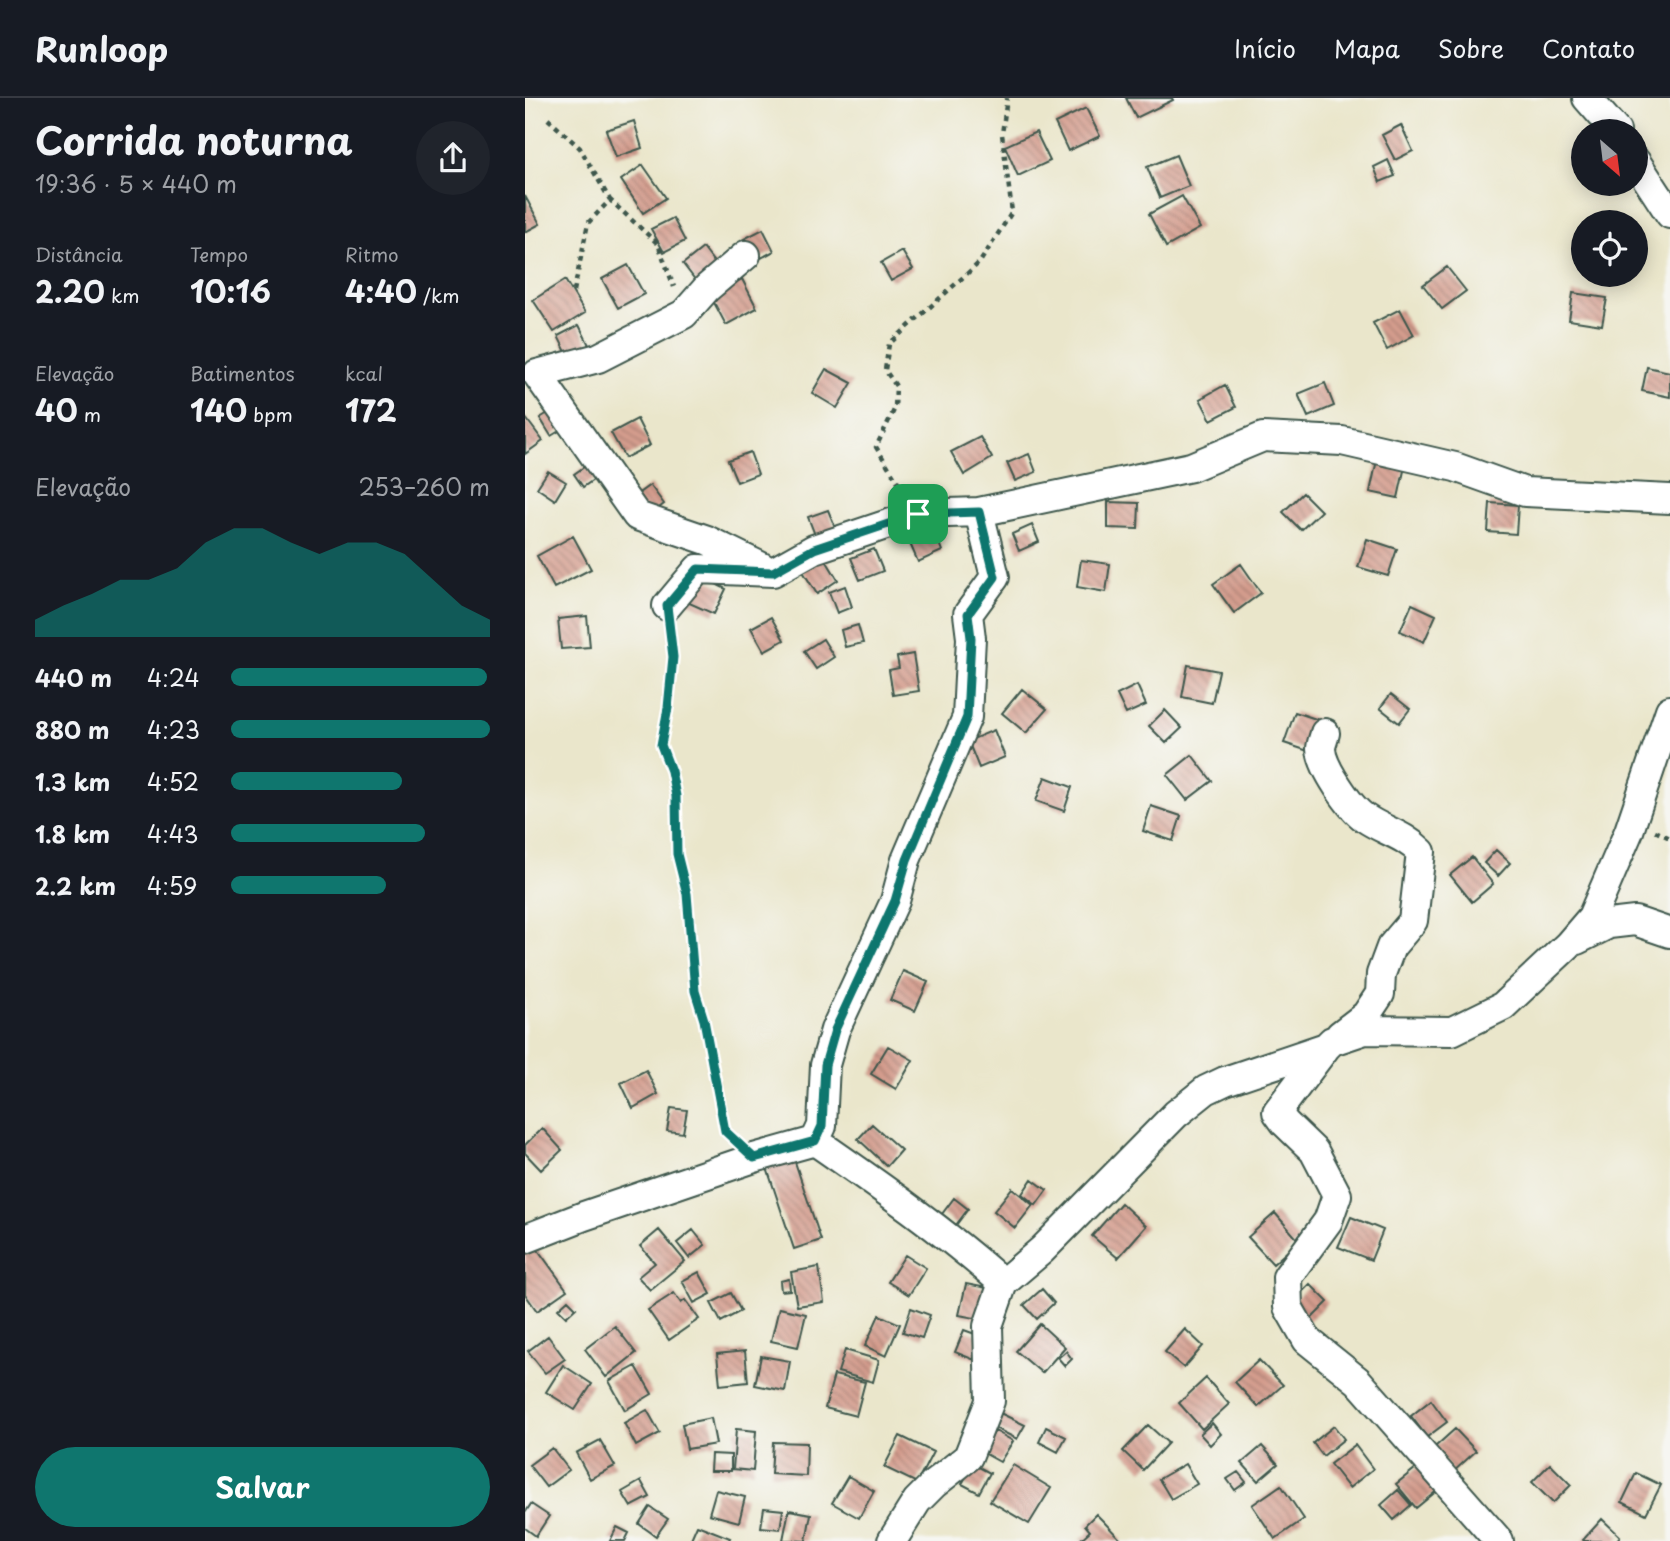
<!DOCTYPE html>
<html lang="pt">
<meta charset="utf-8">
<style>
:root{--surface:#171b24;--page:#20242c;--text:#f1f3f6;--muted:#9ea1a6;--line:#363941;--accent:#0f766e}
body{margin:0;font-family:"Playpen Sans",sans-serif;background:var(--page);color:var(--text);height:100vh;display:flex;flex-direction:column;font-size:26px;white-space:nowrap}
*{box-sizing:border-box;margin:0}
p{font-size:23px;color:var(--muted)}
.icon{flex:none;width:38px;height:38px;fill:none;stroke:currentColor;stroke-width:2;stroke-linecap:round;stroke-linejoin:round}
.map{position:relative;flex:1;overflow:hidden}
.drawer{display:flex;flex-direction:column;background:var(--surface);width:525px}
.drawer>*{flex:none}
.needle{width:46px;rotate:152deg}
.controls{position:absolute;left:1046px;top:21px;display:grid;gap:14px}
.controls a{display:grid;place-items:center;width:77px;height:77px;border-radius:50%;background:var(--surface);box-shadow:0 4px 18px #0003;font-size:35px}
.pin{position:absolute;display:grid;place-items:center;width:60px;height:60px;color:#fff;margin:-30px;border-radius:14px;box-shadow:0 4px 10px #0006}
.round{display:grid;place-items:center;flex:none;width:74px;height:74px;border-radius:37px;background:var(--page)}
.headline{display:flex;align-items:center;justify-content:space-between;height:119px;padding:0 35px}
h1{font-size:38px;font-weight:700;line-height:52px}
.metrics{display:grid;grid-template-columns:repeat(3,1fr);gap:10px;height:119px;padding:7px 35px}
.metrics div{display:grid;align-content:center}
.metrics b{font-size:30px;font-weight:700}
.metrics small{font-size:19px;font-weight:400}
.metrics p{font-size:19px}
.chart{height:196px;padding:14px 35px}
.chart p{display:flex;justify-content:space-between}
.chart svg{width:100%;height:126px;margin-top:7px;fill:var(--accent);opacity:.7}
.cta{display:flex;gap:14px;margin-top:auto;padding:14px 35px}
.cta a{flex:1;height:80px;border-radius:42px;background:var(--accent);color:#fff;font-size:28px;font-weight:700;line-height:80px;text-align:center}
ul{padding:0 35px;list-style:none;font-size:23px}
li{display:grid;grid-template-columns:112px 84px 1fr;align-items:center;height:52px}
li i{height:18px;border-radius:9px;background:var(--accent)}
header{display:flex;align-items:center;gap:42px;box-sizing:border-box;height:98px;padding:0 35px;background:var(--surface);border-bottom:2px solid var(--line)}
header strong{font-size:33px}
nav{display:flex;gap:38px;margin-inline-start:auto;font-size:24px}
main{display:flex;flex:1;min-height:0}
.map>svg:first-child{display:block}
.building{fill:url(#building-back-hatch)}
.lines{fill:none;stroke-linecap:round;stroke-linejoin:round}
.street-casing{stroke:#3d564b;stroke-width:32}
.path{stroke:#3d564b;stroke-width:4.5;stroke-dasharray:5 5;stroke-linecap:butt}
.street{stroke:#fff;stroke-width:28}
.route-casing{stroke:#fff;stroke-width:14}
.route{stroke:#0f766e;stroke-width:9}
</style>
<header>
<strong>Runloop</strong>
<nav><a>Início</a><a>Mapa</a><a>Sobre</a><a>Contato</a></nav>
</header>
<main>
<section class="drawer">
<div class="headline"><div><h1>Corrida noturna</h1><p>19:36 · 5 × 440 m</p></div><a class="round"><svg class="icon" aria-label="share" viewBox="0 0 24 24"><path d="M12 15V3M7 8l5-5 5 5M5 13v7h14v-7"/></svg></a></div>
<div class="metrics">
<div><p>Distância</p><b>2.20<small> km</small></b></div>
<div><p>Tempo</p><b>10:16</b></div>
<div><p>Ritmo</p><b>4:40<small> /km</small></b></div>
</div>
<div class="metrics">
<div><p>Elevação</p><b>40<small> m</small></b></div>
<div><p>Batimentos</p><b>140<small> bpm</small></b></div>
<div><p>kcal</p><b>172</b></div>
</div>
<div class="chart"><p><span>Elevação</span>253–260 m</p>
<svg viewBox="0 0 160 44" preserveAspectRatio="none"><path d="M0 44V38L10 33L20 29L30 24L40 24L50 20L60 11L70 6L80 6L90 11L100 15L110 11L120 11L130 15L140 24L150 33L160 38V44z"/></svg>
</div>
<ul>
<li><b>440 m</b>4:24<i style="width:99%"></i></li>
<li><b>880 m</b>4:23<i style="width:100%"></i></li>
<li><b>1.3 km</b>4:52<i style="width:66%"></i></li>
<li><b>1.8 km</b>4:43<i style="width:75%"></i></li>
<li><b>2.2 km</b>4:59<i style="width:60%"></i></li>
</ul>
<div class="cta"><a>Salvar</a></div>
</section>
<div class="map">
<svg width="1145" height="1443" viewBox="0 0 1145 1443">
<defs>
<pattern id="building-back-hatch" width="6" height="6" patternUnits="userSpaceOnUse" patternTransform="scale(1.75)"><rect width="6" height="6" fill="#d49c8d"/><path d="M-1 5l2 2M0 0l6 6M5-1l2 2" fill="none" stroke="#ab8074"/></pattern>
</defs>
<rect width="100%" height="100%" fill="#f6f6f2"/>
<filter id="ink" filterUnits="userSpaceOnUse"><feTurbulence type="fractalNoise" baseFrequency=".0143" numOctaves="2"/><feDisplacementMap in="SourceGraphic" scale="14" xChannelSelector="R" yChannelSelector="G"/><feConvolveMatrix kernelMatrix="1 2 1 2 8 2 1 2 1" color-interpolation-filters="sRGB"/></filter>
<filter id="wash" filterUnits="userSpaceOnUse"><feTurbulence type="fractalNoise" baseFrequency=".00686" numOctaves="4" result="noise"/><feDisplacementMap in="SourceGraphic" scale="28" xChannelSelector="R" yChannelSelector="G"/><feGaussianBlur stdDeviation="1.57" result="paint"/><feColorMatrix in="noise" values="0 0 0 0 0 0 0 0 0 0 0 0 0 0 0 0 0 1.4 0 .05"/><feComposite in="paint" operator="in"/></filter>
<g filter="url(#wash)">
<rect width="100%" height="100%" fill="#eae6cb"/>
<g id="blocks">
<path class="building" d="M601,0h46l1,2 -37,18z
M561,10l14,28 -32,15 -13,-28z
M109,23l8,27 -26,9 -10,-27z
M876,27l12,26 -18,9 -13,-25z
M511,34l14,29 -32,15 -13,-30z
M651,57l13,31 -29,12 -13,-31z
M863,62l7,16 -15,6 -6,-15z
M118,67l23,33 -23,15 -22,-33z
M0,98l15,28 -15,8z
M657,98l18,32 -34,19 -17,-33z
M148,120l12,23 -21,11 -13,-23z
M238,131l11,22 -20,11 -12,-22z
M178,150l17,22 -20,16 -17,-22z
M377,153l11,18 -22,12 -10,-18z
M103,167l16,29 -26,14 -16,-29z
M922,169l19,24 -24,18 -19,-24z
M217,181l15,29 -31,17 -16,-30z
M40,182l20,33 -31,19 -21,-32z
M1048,195l34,5 -5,27 -33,-5z
M875,211l14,26 -27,15 -14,-27z
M54,227l10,20 -21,11 -10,-20z
M1122,269l23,5v25l-28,-6z
M301,271l26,14 -15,25 -25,-15z
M800,285l9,23 -26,11 -10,-23z
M700,287l11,22 -25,13 -11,-21z
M33,309l11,18 -18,11 -11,-18z
M0,319l18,24 -18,13z
M112,321l13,26 -25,13 -14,-25z
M455,339l12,21 -28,17 -13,-23z
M225,354l8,22 -21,8 -9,-22z
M504,356l7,18 -21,9 -8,-18z
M852,362l28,6 -7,32 -28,-6z
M62,367l9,13 -13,9 -9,-13z
M23,373l18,11 -11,18 -18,-12z
M125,387l14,19 -17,13 -15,-19z
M778,395l18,18 -20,19 -18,-18z
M583,404l31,1 -1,26 -30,-1z
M965,405l28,2 -2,29 -28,-2z
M303,412l9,22 -20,8 -9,-23z
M507,427l7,17 -20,9 -7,-17z
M408,430l9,23 -24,11 -10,-23z
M48,438l18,33 -37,19 -17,-32z
M842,441l30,10 -9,27 -30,-9z
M349,451l9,22 -23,9 -9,-22z
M296,454l17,28 -21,14 -18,-29z
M556,462l29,4 -4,28 -29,-5z
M716,466l20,29 -27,20 -21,-29z
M174,478l27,13 -12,25 -27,-12z
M320,488l7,21 -15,6 -8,-21z
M887,506l24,11 -12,27 -24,-11z
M62,518l3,31 -29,2 -3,-30z
M246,519l13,23 -20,11 -13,-23z
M333,527l5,18 -18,4 -4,-17z
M298,541l11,18 -18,12 -12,-18z
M388,556l6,37 -26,4 -4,-25 10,-2 -2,-11z
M663,567l31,6 -7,32 -30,-6z
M612,587l9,20 -20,9 -9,-19z
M497,591l25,20 -21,24 -24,-20z
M866,596l19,15 -11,14 -19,-15z
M640,612l17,18 -16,15 -17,-17z
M770,614l24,8 -11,31 -24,-8z
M469,632l11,27 -26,11 -11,-27z
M667,657l20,26 -25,19 -20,-25z
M520,679l27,10 -8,24 -28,-10z
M626,708l30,10 -8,25 -30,-10z
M971,752l14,13 -12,13 -14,-13z
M947,759l21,27 -21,18 -22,-27z
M378,873l25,11 -13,29 -25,-11z
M363,948l25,14 -17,29 -25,-15z
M121,972l12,24 -25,14 -12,-25z
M146,1010l16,2 -4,23 -16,-2z
M347,1026l29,26 -14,16 -29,-27z
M17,1030l20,22 -21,20 -16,-17v-8z
M267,1055l29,87 -27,9 -29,-87z
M507,1081l15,11 -11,15 -14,-11z
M487,1090l21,17 -18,23 -21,-17z
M429,1100l14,11 -12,16 -14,-11z
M596,1105l25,23 -28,32 -26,-22z
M750,1115l24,28 -26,23 -25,-27z
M826,1119l32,13 -12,30 -33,-13z
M134,1132l26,31 -35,29 -12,-13 17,-14 -15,-17z
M168,1132l12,15 -16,13 -12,-15z
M8,1145l34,47 -30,21 -12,-17v-45z
M380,1157l21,13 -17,27 -21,-13z
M294,1169l5,35 -27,4 -6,-34z
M174,1174l12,22 -17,9 -12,-22z
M264,1181l1,11 -9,1 -1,-10z
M441,1186l21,4 -7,31 -21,-4z
M785,1186l18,18 -19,19 -18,-18z
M517,1191l12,14 -17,16 -13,-14z
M149,1195l7,10 4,-3 14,19 -30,21 -21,-30z
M206,1195l10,18 -20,11 -10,-19z
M43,1202l8,8 -10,9 -8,-8z
M254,1210l27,6 -8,33 -27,-6z
M386,1210l19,7 -8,23 -19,-6z
M354,1217l21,9 -14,32 -21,-10z
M515,1226l25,23 -23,26 -26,-22z
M90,1228l21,27 -30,24 -21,-28z
M660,1231l18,17 -19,22 -19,-16z
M439,1232l22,8 -9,23 -22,-9z
M23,1238l17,23 -20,14 -17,-22z
M320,1252l34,10 -6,22 -35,-10z
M220,1253l3,31 -28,3 -3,-31z
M541,1253l6,8 -7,7 -7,-8z
M236,1258l29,5 -5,30 -30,-6z
M734,1262l24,25 -25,22 -23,-25z
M38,1267l29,19 -17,26 -29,-18z
M111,1268l16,28 -27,16 -16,-29z
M309,1277l31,7 -9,34 -31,-8z
M681,1280l23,26 -27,25 -23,-26z
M906,1302l16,22 -20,15 -16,-21z
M122,1312l13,23 -24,13 -12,-23z
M475,1315l25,12 -8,14 -24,-12z
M186,1320l5,26 -29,5 -5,-25z
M687,1325l9,11 -11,11 -10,-11z
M623,1327l20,18 -25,27 -20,-19z
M809,1328l10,13 -21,17 -10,-13z
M521,1329l20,10 -8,15 -19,-10z
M211,1331l20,2 -3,40 -20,-2z
M930,1331l21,22 -24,22 -17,-26z
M470,1333l18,10 -13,21 -18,-10z
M375,1338l33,16 -16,31 -33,-16z
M75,1342l15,26 -25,13 -14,-26z
M248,1344l34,1 -1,33 -35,-2z
M830,1347l18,24 -24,19 -19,-24z
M737,1348l16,18 -20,17 -16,-18z
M27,1350l17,22 -23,17 -17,-22z
M186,1356l20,1v16h-21z
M448,1366l17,9 -11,20 -17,-9z
M660,1366l12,20 -26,15 -12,-20z
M1025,1366l21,21 -18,18 -21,-21z
M488,1367l38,23 -22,36 -39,-23z
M895,1367l19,24 -23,19 -20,-24z
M713,1374l8,10 -11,8 -8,-11z
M1111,1375l25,12 -15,29 -24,-12z
M323,1378l26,15 -15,27 -27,-15z
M116,1383l9,16 -19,10 -9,-15z
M756,1387l23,34 -29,20 -23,-34z
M191,1392l29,7 -6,25 -30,-8z
M873,1392l13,15 -17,15 -13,-15z
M6,1406l18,12 -13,20 -11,-8v-15z
M125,1409l18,12 -12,17 -17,-12z
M239,1410l19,2 -3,19 -19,-2z
M264,1412l22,4 -5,27 -23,-1z
M571,1416l6,6 20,21h-43l11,-10 -5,-6z
M1077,1421l18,17 -4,5h-32l-1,-1z
M172,1427l33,13 -2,3h-38z
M92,1429l12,6 -4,8h-15z"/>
</g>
</g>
<g filter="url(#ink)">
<use href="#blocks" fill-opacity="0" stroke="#3d564b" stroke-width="2"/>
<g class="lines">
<g class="street-casing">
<path id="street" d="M1062,0l29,33
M1111,64l34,52
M221,157l-39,33 -23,26 -86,44 -61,16 100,142 70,24 55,27
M454,414l212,-45 72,-30 79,4 113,26 70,25 145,7
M142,508l31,-37 75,3 41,-23 104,-35 61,-2 16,65 -27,37 3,24 -4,79 -61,143 -11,41 -60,129 -10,35 -3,61 -7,15
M800,635c-1,5 -4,11 -4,16 1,18 29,59 44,69 19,13 38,16 56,34l-8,69 -22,26 -10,27 -1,20 -14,21 -26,20
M1052,842l32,-16 26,-3 35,12
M801,949l-49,65 8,11 29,28 23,44 -9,26 -41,56 1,30 19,33 51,41 141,160
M0,1141l59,-23 170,-58 61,-17c65,45 129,90 188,142l-15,43 2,75 -22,56 -34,27 -17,17 -25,40
M478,1185l39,-33 134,-136 30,-24 19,-9 101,-34 6,-6 33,-11 87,1 51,-25 65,-61 24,-28 37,-86 41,-121"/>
</g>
<path class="path" d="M23,21l32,29 30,52
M49,193l14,-68 22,-23 48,44 16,43
M380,395l-29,-46 19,-39 1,-22 -11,-16 4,-26 91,-82 32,-50 -10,-78 5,-36
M145,532l2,27 -4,51 -7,37 10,26 5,25 1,58 10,40 8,97 9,29 16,93 5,18 8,7
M1130,733l15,7"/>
<use href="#street" class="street"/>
</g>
</g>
<g class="lines" filter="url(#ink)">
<g class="route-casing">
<path id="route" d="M454,414l16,65 -27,37 3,24 -4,79 -60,143 -12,41 -60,129 -10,35 -3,61 -7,15 -61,17 -29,-27 -21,-111 -9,-29 -8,-97 -10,-40 -1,-58 -5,-25 -10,-26 7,-37 5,-51 -6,-51 31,-37 75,3 41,-23 104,-35z"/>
</g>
<use href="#route" class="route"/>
</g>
</svg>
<div class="controls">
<a><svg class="needle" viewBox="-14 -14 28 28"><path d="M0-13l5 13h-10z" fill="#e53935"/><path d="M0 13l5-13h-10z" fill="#9ea1a6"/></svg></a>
<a><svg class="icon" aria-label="locate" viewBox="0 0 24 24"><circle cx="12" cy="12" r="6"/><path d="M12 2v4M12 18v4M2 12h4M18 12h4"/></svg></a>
</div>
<div class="pin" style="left:393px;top:416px;background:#1e9e55"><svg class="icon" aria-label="arrive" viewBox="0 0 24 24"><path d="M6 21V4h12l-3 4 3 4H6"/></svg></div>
</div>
</main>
